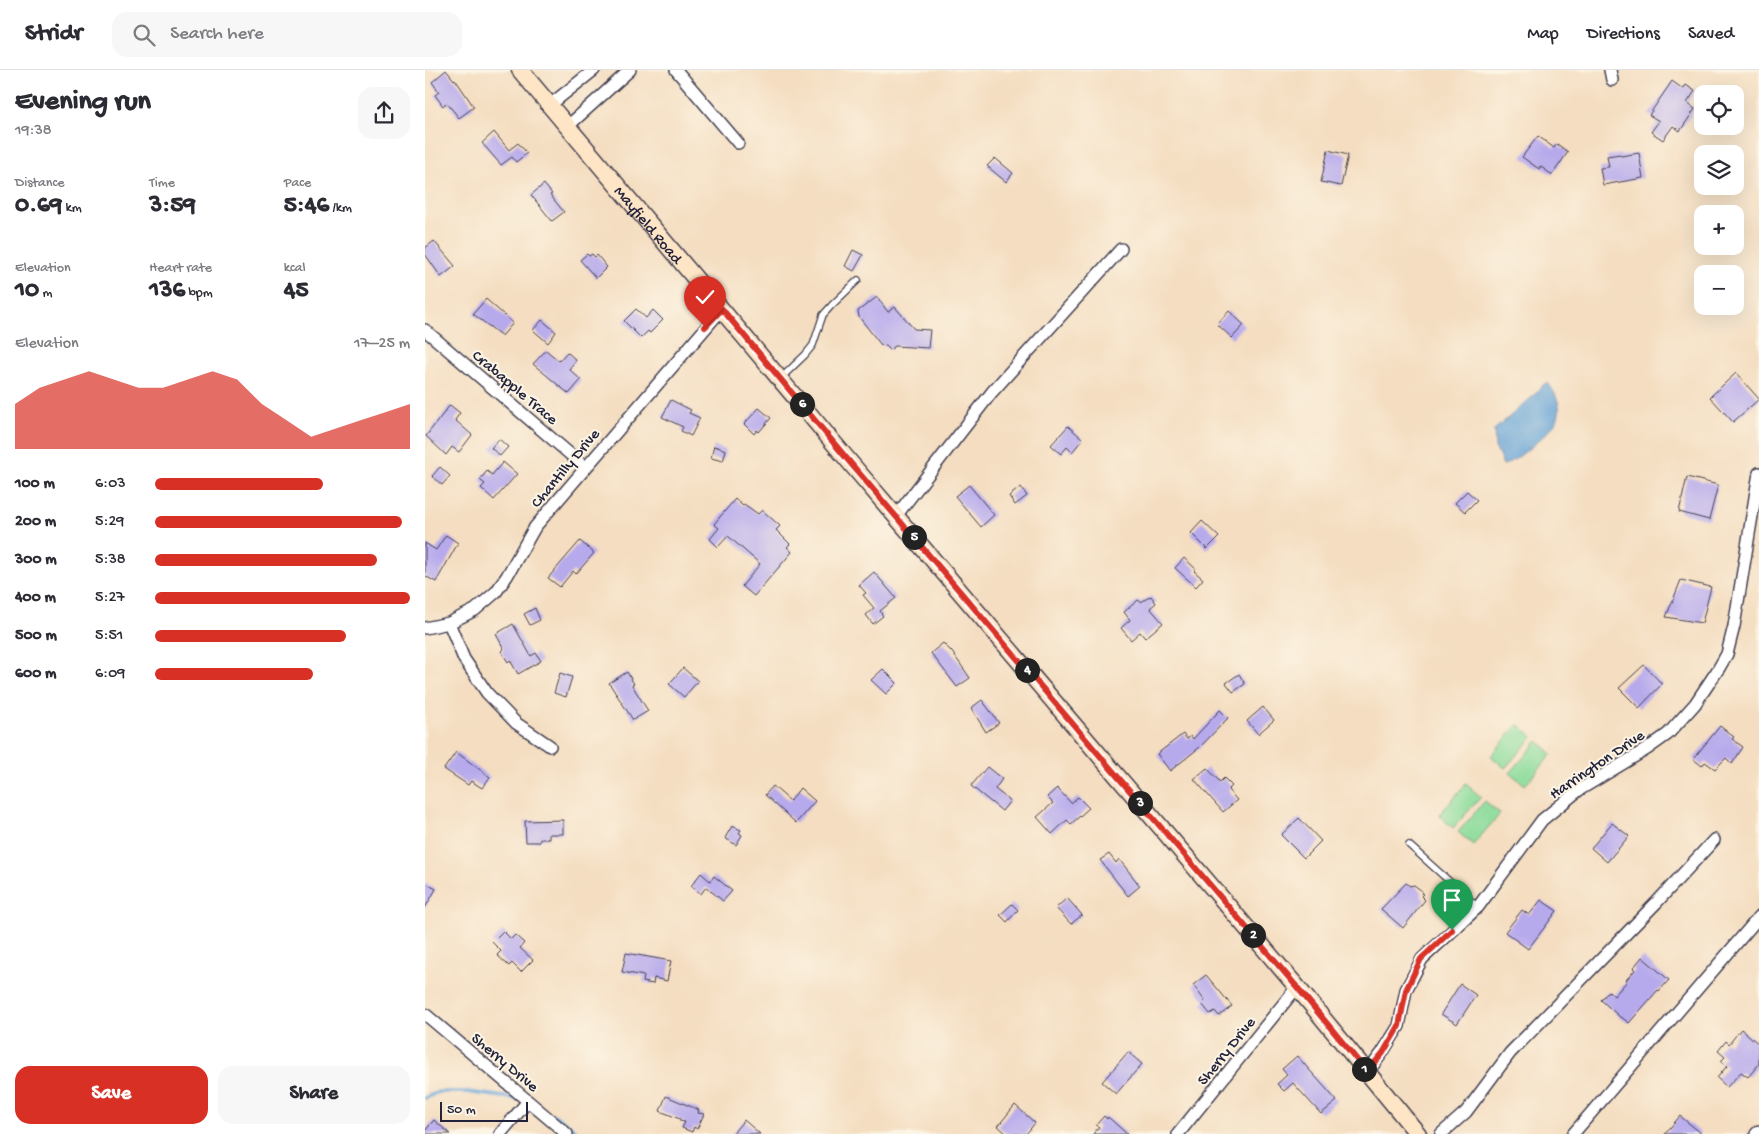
<!DOCTYPE html>
<meta charset="utf-8">
<style>
:root{--surface:#fff;--page:#f7f7f7;--text:#2b2b33;--muted:#7c7c81;--line:#e1e1e2;--accent:#d93025}
body{margin:0;font-family:"Gochi Hand",sans-serif;background:var(--page);color:var(--text);height:100vh;display:flex;flex-direction:column;font-size:19px;white-space:nowrap}
*{box-sizing:border-box;margin:0}
p{font-size:16px;color:var(--muted)}
.icon{flex:none;width:28px;height:28px;fill:none;stroke:currentColor;stroke-width:2;stroke-linecap:round;stroke-linejoin:round}
.map{position:relative;flex:1;overflow:hidden}
.side{display:flex;flex-direction:column;background:var(--surface);width:425px}
.side>*{flex:none}
.controls{position:absolute;left:1269px;top:15px;display:grid;gap:10px}
.controls a{display:grid;place-items:center;width:50px;height:50px;border-radius:10px;background:var(--surface);box-shadow:0 5px 20px #0002;font-size:25px}
.scale{position:absolute;left:15px;bottom:12px;width:88px;box-sizing:border-box;padding-left:5px;border:2px solid #22223b;border-top:0;font-size:14px;line-height:18px;white-space:nowrap;color:#22223b;-webkit-text-stroke:4px #fcf5e5;paint-order:stroke}
.pin{position:absolute;display:grid;place-items:center;width:42px;height:42px;color:#fff;margin:-51px -21px;border-radius:50% 50% 50% 0;rotate:-45deg;box-shadow:0 0 5px #0007}
.pin .icon{rotate:45deg}
.km{position:absolute;width:25px;height:25px;margin:-12px;border-radius:50%;background:#222;color:#fff;font-size:14px;line-height:25px;text-align:center}
.round{display:grid;place-items:center;flex:none;width:52px;height:52px;border-radius:15px;background:var(--page)}
.head{display:flex;align-items:center;justify-content:space-between;height:85px;padding:0 15px}
h1{font-size:28px;font-weight:700;line-height:38px}
.figures{display:grid;grid-template-columns:repeat(3,1fr);gap:8px;height:85px;padding:5px 15px}
.figures div{display:grid;align-content:center}
.figures b{font-size:25px;font-weight:700}
.figures small{font-size:14px;font-weight:400}
.figures p{font-size:14px}
.chart{height:140px;padding:10px 15px}
.chart p{display:flex;justify-content:space-between}
.chart svg{width:100%;height:90px;margin-top:5px;fill:var(--accent);opacity:.7}
.cta{display:flex;gap:10px;margin-top:auto;padding:10px 15px}
.cta a{flex:1;height:58px;border-radius:15px;background:var(--accent);color:#fff;font-size:20px;font-weight:700;line-height:58px;text-align:center}
.cta a+a{background:var(--page);color:var(--text)}
ul{padding:0 15px;list-style:none;font-size:16px}
li{display:grid;grid-template-columns:80px 60px 1fr;align-items:center;height:38px}
li i{height:12px;border-radius:6px;background:var(--accent)}
header{display:flex;align-items:center;gap:30px;box-sizing:border-box;height:70px;padding:0 25px;background:var(--surface);border-bottom:1px solid var(--line)}
header strong{font-size:24px}
nav{display:flex;gap:28px;margin-inline-start:auto;font-size:18px}
.search{width:350px;height:45px;background:var(--page);display:flex;align-items:center;gap:12px;box-sizing:border-box;padding:0 18px;border-radius:15px;color:var(--muted);font-size:19px}
main{display:flex;flex:1;min-height:0}
.map>svg:first-child{display:block}
.green{fill:#8adb9a;stroke:#567e6a}
.water{fill:#64a2d6;stroke:#436288}
.lines{fill:none;stroke-linecap:round;stroke-linejoin:round}
.stream{stroke:#64a2d6;stroke-width:4}
.building{fill:#b7aaec}
.lane-casing{stroke:#423e4f;stroke-width:8}
.street-casing{stroke:#423e4f;stroke-width:14}
.secondary-casing{stroke:#423e4f;stroke-width:19}
.lane{stroke:#fff;stroke-width:5.5}
.street{stroke:#fff;stroke-width:11}
.secondary{stroke:#fee5c5;stroke-width:16}
.route-casing{stroke:#fff;stroke-width:10}
.route{stroke:#d93025;stroke-width:6}
.labels{text-anchor:middle;stroke-width:4;stroke-linejoin:round;paint-order:stroke}
.street-label{font-size:16px;fill:#22223b;stroke:#fcf5e5}
</style>
<header>
<strong>Stridr</strong>
<div class="search"><svg class="icon" aria-label="search" viewBox="0 0 24 24"><circle cx="10" cy="10" r="6"/><path d="M15 15l6 6"/></svg>Search here</div>
<nav><a>Map</a><a>Directions</a><a>Saved</a></nav>
</header>
<main>
<section class="side">
<div class="head"><div><h1>Evening run</h1><p>19:38</p></div><a class="round"><svg class="icon" aria-label="share" viewBox="0 0 24 24"><path d="M12 15V3M7 8l5-5 5 5M5 13v7h14v-7"/></svg></a></div>
<div class="figures">
<div><p>Distance</p><b>0.69<small> km</small></b></div>
<div><p>Time</p><b>3:59</b></div>
<div><p>Pace</p><b>5:46<small> /km</small></b></div>
</div>
<div class="figures">
<div><p>Elevation</p><b>10<small> m</small></b></div>
<div><p>Heart rate</p><b>136<small> bpm</small></b></div>
<div><p>kcal</p><b>45</b></div>
</div>
<div class="chart"><p><span>Elevation</span>17–25 m</p>
<svg viewBox="0 0 160 44" preserveAspectRatio="none"><path d="M0 44V22L10 14L20 10L30 6L40 10L50 14L60 14L70 10L80 6L90 10L100 22L110 30L120 38L130 34L140 30L150 26L160 22V44z"/></svg>
</div>
<ul>
<li><b>100 m</b>6:03<i style="width:66%"></i></li>
<li><b>200 m</b>5:29<i style="width:97%"></i></li>
<li><b>300 m</b>5:38<i style="width:87%"></i></li>
<li><b>400 m</b>5:27<i style="width:100%"></i></li>
<li><b>500 m</b>5:51<i style="width:75%"></i></li>
<li><b>600 m</b>6:09<i style="width:62%"></i></li>
</ul>
<div class="cta"><a>Save</a><a>Share</a></div>
</section>
<div class="map">
<svg width="1334" height="1064" viewBox="0 0 1334 1064">
<rect width="100%" height="100%" fill="#fcf5e5"/>
<filter id="ink" filterUnits="userSpaceOnUse"><feTurbulence type="fractalNoise" baseFrequency=".02" numOctaves="2"/><feDisplacementMap in="SourceGraphic" scale="10" xChannelSelector="R" yChannelSelector="G"/><feConvolveMatrix kernelMatrix="1 2 1 2 8 2 1 2 1" color-interpolation-filters="sRGB"/></filter>
<filter id="wash" filterUnits="userSpaceOnUse"><feTurbulence type="fractalNoise" baseFrequency=".0096" numOctaves="4" result="noise"/><feDisplacementMap in="SourceGraphic" scale="20" xChannelSelector="R" yChannelSelector="G"/><feGaussianBlur stdDeviation="1.12" result="paint"/><feColorMatrix in="noise" values="0 0 0 0 0 0 0 0 0 0 0 0 0 0 0 0 0 1.4 0 .05"/><feComposite in="paint" operator="in"/></filter>
<g filter="url(#wash)">
<rect width="100%" height="100%" fill="#f4ddc0"/>
<path class="green" d="M1093,654l15,13 -28,31 -14,-12z
M1113,671l14,13 -27,31 -15,-12z
M1041,714l15,13 -28,31 -14,-13z
M1060,731l15,13 -27,31 -15,-13z"/>
<path class="water" d="M1123,313c8,11 15,24 9,37 -4,10 -45,45 -54,45l-8,-18 -1,-17 37,-32 13,-14z"/>
<g class="lines">
<path class="stream" d="M0,1028l13,-6h29l52,7
M128,1045l12,7 14,12"/>
</g>
<g id="blocks">
<path class="building" d="M21,0l8,10 1,-1 19,28 -15,11 -12,-15 -4,3 -8,-11 4,-3 -7,-10z
M1247,11l11,8 3,-4 9,6 -8,12 8,6 -15,22 -7,-5 -10,14 -12,-8 8,-11 -10,-6z
M69,62l15,18 9,-7 9,10 -11,9 -4,-5 -11,8 -19,-22z
M1113,66l16,12 3,-4 11,8 -16,23 -12,-9 -1,3 -17,-12z
M903,80l20,5 -7,31 -20,-4z
M1214,83l4,25 -40,7 -3,-17 9,-1 -2,-11 13,-2 1,2z
M570,88l18,15 -7,9 -19,-16z
M119,114l8,10 -2,1 14,17 -12,9 -21,-26z
M9,171l21,25 -14,11 -16,-23v-6z
M428,180l10,5 -9,16 -9,-5z
M162,184l2,2 3,-2 3,3 2,-2 10,12 -11,11 -16,-18z
M452,227l11,15 7,-5 19,22 16,1 -2,18 -33,-2 -5,4 -4,-4 -5,-1 -22,-28 -1,-6z
M61,229l27,24 -11,13 -29,-22z
M211,239l10,9 7,-8 10,10 -13,13 -2,-2 -7,7 -17,-17z
M804,241l15,14 -12,13 -15,-14z
M117,250l14,12 -8,11 -15,-13z
M121,280l13,11 8,-9 9,8 -7,9 12,11 -12,14 -36,-30z
M1311,303l23,26 -26,23 -23,-25z
M246,330l20,10 -2,3 11,5 -9,18 -10,-5 2,-4 -21,-10z
M25,335l10,8 -5,7 17,15 -13,17 -7,-5 -6,8 -20,-19z
M334,338l12,10 -12,14 -2,-2 -3,4 -10,-10z
M643,356l15,13 -11,13 -5,-5 -6,7 -10,-9z
M74,369l9,8 -8,9 -9,-8z
M289,376l12,4 -3,11 -12,-3z
M78,392l14,12 -23,26 -13,-12 4,-4 -5,-4 7,-9 5,4z
M15,397l10,9 -8,9 -10,-9z
M1262,407l31,8 -9,35 -30,-8z
M544,415l25,30 -13,12 -26,-31z
M596,417l6,9 -12,9 -6,-9z
M1042,421l10,9 -12,12 -10,-9z
M310,429l8,7 1,-2 14,10 4,-4 18,16 -4,4 14,14 -3,3 5,5 -38,44 -12,-10 18,-22 -32,-28 -10,11 -8,-8 9,-11 -5,-4z
M777,451l17,16 -12,12 -16,-16z
M21,465l12,8 -22,39 -11,-6v-33l11,7z
M155,471l14,12 -18,21 -3,-3 -13,16 -12,-9z
M759,488l12,11 -2,2 9,8 -7,8 -21,-19z
M449,502l22,26 -16,13 3,5 -10,8 -7,-9 8,-7 -11,-13 3,-2 -7,-8z
M1256,510l30,7 -9,36 -36,-6z
M726,526l5,7 -6,5 13,15 -18,15 -5,-6 -9,8 -10,-12 9,-8 -6,-8 14,-12 3,2z
M110,538l5,12 -10,5 -6,-11z
M88,554l18,32 5,-3 5,8 -23,13 -8,-14 -2,2 -7,-11 3,-2 -8,-15z
M518,573l9,9 18,26 -13,9 -26,-34z
M1219,595l18,19 -23,24 -20,-20z
M258,598l15,13 -14,16 -15,-13z
M458,599l14,14 -11,11 -15,-14z
M202,602l7,12 -2,1 16,26 -15,9 -24,-37z
M135,603l12,4 -6,20 -12,-4z
M814,604l6,10 -12,8 -7,-9z
M557,630l17,23 -13,9 -15,-24z
M838,637l11,13 -16,14 -11,-13z
M795,640l8,8 -28,29 -30,24 -13,-17 26,-20 4,5 4,-3 2,3z
M1295,656l14,11 -2,2 11,8 -11,17 -6,-6 -11,11 -10,-7 -3,4 -9,-7z
M31,682l34,25 -8,11 -11,-7 -3,4 -24,-16z
M562,697l15,12 -7,10 15,12 -8,10 -31,-25z
M782,698l13,14 4,-4 8,8 -4,4 9,10 -14,12 -29,-33z
M348,716l17,15 10,-13 15,13 -19,22 -31,-28z
M632,718l14,15 7,-6 11,11 -18,16 -4,-4 -15,14 -15,-17 16,-14 -6,-6z
M874,748l22,23 -17,17 -23,-23z
M138,750v14h-14v5h-9v3h-14l-1,-21z
M1187,753l17,13 -22,26 -16,-14z
M307,756l9,4 -2,3 3,2 -6,10 -11,-7z
M684,784l7,9 3,-4 21,27 -12,10 -28,-36z
M276,803l9,8 4,-5 18,15 -9,10 -17,-14 -5,7 -10,-8z
M0,813l11,6 -11,19z
M981,813l4,3 4,-1 8,6 -1,2 2,1 -2,2 4,4 -22,28 -22,-19z
M642,828l15,17 -11,9 -15,-16z
M1116,830l16,11 -29,38 -23,-17 17,-22 7,5z
M587,834l6,6 -11,12 -7,-7z
M78,861l8,8 4,-4 9,8 -4,5 13,12 -12,12 -9,-9 -3,3 -12,-11 4,-4 -9,-9z
M201,883l45,8 -4,20 -13,-3 -1,6 -10,-2 1,-6 -22,-4z
M1217,887l27,23 -10,11 -1,-1 -29,33 -8,-6v1l-20,-18 8,-9 5,5 13,-15 -1,-1 9,-10 -2,-2z
M781,905l26,31 -13,10 -4,-5 -5,3 -8,-10 3,-3 -12,-16z
M1035,914l16,11 -19,29 -16,-10z
M1316,959l18,15v20l-11,13 -7,-5 -14,15 -10,-9 10,-12 -6,-5 4,-4 -7,-6 8,-10 3,3z
M703,982l14,12 -26,30 -14,-12z
M872,986l40,45 -16,13 -28,-31 -9,8 -7,-7 10,-9 -5,-6z
M241,1026l33,14 -1,3 6,1 -7,15 -3,-2 -2,5 -10,-4 3,-6 -5,-1v-2l-20,-8z
M590,1035l20,18 -9,11h-19l-9,-8z
M679,1046l3,3 1,-2 19,17h-34l6,-7 -3,-2z
M1255,1046l22,18h-37z
M9,1050l16,14h-25v-3z
M319,1050l16,14h-28z"/>
</g>
</g>
<g filter="url(#ink)">
<use href="#blocks" fill-opacity="0" stroke="#423e4f" stroke-width="1"/>
<g class="lines">
<g class="lane-casing">
<path id="lane" d="M356,308l24,-23 8,-10 10,-30 9,-10 26,-25
M984,775l69,62"/>
</g>
<g class="street-casing">
<path id="street" d="M251,0l62,73
M1185,0l2,10
M125,35l44,-35
M143,56l62,-56
M0,260l160,137
M471,446l96,-124 129,-143
M24,553l15,36 23,34 29,30 34,23
M0,558l24,-5 26,-13 21,-18 11,-16 28,-49 187,-218
M0,944l142,120
M942,1003l15,-20 17,-27 7,-36 16,-31 56,-52 64,-87 37,-30 68,-41 21,-15 27,-30 24,-36 8,-14 7,-28 25,-153
M75,1064l28,-33
M753,1064l119,-147
M1016,1064l25,-22 44,-59 146,-150 58,-63
M1148,1064l186,-217
M1331,1064l3,-3"/>
</g>
<g class="secondary-casing">
<g id="secondary">
<path id="s1" d="M95,0l333,396 444,521 121,147"/>
</g>
</g>
<use href="#lane" class="lane"/>
<use href="#street" class="street"/>
<use href="#secondary" class="secondary"/>
</g>
</g>
<g class="lines" filter="url(#ink)">
<g class="route-casing">
<path id="route" d="M280,257l17,-18 131,157 444,521 70,85 16,-19 16,-27 7,-36 15,-31 31,-29"/>
</g>
<use href="#route" class="route"/>
</g>
<g class="labels">
<g class="street-label">
<text dy="6" stroke="none"><textPath href="#s1" startOffset="201">Mayfield Road</textPath></text>
<text transform="translate(91 316) rotate(40)" y="6">Crabapple Trace</text>
<text transform="translate(139 397) rotate(-50)" y="6">Chantilly Drive</text>
<text transform="translate(1171 693) rotate(-34)" y="6">Harrington Drive</text>
<text transform="translate(800 980) rotate(-51)" y="6">Sherry Drive</text>
<text transform="translate(81 991) rotate(40)" y="6">Sherry Drive</text>
</g>
</g>
</svg>
<div class="controls">
<a><svg class="icon" aria-label="locate" viewBox="0 0 24 24"><circle cx="12" cy="12" r="6"/><path d="M12 2v4M12 18v4M2 12h4M18 12h4"/></svg></a>
<a><svg class="icon" aria-label="layers" viewBox="0 0 24 24"><path d="M12 4l9 5-9 5-9-5zM3 14l9 5 9-5"/></svg></a>
<a>+</a>
<a>−</a>
</div>
<div class="scale">50 m</div>
<div class="pin" style="left:1027px;top:860px;background:#1e9e55"><svg class="icon" aria-label="arrive" viewBox="0 0 24 24"><path d="M6 21V4h12l-3 4 3 4H6"/></svg></div>
<div class="pin" style="left:280px;top:257px;background:#d93025"><svg class="icon" aria-label="check" viewBox="0 0 24 24"><path d="M5 12l5 5 9-10"/></svg></div>
<b class="km" style="left:939px;top:999px">1</b>
<b class="km" style="left:828px;top:865px">2</b>
<b class="km" style="left:715px;top:733px">3</b>
<b class="km" style="left:602px;top:600px">4</b>
<b class="km" style="left:489px;top:467px">5</b>
<b class="km" style="left:377px;top:334px">6</b>
</div>
</main>
